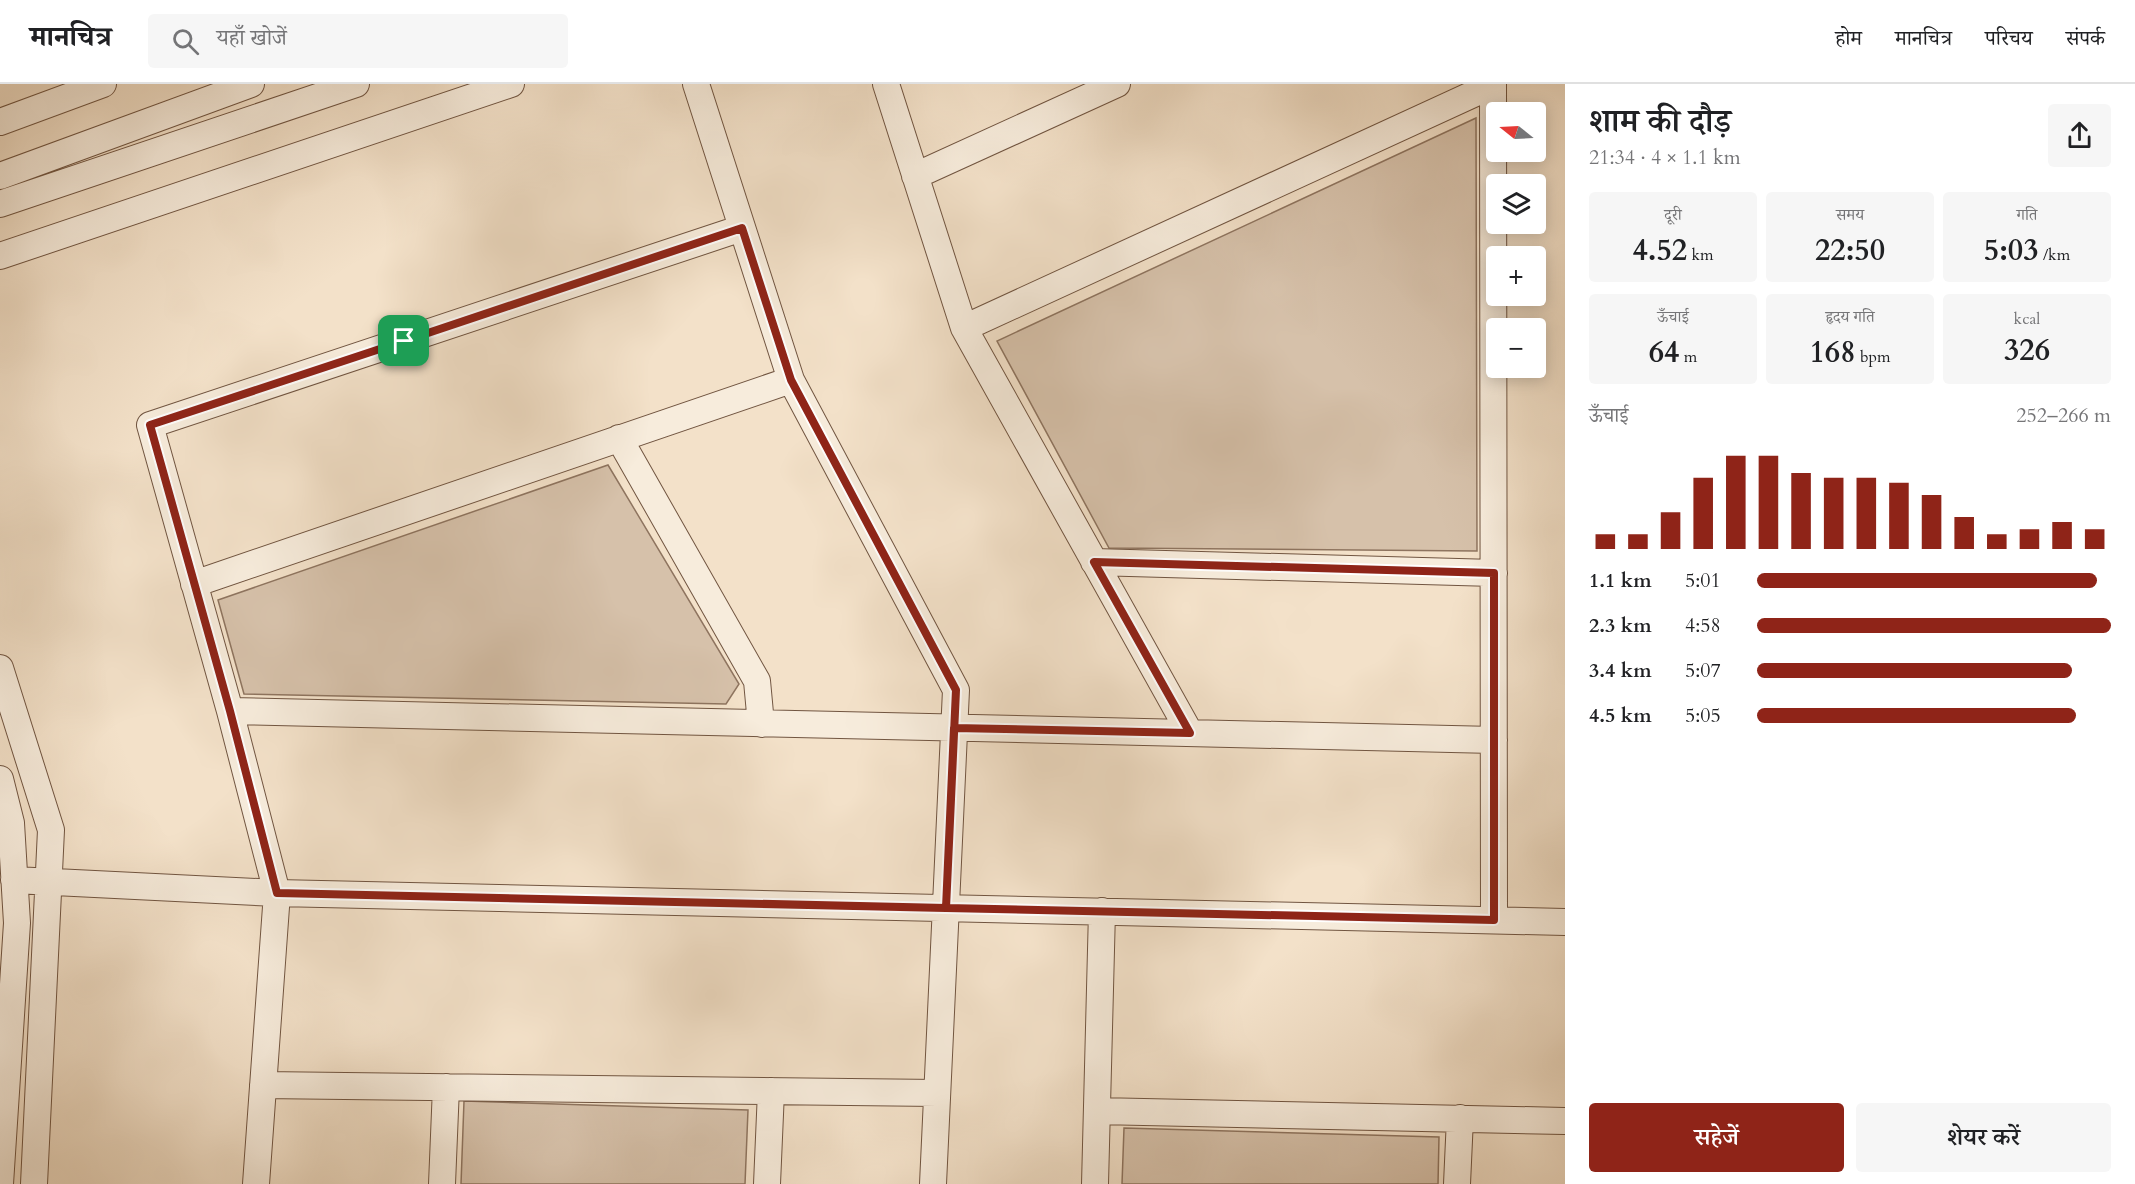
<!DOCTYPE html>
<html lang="hi">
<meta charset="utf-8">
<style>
:root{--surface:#fff;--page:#f6f6f6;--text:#202124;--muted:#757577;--line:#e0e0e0;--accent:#8f2418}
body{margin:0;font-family:Cardo,"Noto Serif Devanagari",serif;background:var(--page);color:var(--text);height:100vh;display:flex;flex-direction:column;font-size:22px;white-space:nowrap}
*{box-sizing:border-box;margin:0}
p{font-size:20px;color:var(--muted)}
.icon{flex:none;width:33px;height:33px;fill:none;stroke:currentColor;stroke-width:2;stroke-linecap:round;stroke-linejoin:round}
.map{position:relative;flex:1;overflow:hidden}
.details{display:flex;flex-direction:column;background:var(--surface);width:570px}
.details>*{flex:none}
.needle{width:39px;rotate:288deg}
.fabs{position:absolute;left:1486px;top:18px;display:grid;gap:12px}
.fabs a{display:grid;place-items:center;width:60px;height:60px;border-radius:6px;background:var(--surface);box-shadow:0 3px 15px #0003;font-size:30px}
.pin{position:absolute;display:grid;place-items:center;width:51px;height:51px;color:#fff;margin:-26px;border-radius:12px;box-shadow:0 3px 9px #0006}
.round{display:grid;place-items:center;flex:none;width:63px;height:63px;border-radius:6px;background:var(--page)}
.head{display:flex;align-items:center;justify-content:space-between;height:102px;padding:0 24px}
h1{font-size:33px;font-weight:600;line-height:45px}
.metrics{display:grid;grid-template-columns:repeat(3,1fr);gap:9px;height:102px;padding:6px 24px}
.metrics div{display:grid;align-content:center;border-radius:6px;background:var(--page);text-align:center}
.metrics b{font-size:30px;font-weight:600}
.metrics small{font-size:16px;font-weight:400}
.metrics p{font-size:16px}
.chart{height:168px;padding:12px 24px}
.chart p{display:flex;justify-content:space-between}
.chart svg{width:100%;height:108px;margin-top:6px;stroke:var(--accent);stroke-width:6}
.action{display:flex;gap:12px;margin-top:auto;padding:12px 24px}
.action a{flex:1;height:69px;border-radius:6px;background:var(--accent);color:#fff;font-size:24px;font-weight:600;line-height:69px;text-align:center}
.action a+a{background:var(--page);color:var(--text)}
ul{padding:0 24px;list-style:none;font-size:20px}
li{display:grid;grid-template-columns:96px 72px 1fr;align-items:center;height:45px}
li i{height:15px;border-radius:8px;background:var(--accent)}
header{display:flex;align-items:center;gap:36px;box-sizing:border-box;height:84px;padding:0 30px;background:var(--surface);border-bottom:2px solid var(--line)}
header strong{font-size:28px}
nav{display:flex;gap:33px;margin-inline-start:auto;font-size:21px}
.search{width:420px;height:54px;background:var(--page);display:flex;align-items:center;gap:15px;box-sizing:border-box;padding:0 21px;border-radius:6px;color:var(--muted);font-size:22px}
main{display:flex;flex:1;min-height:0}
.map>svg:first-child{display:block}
.green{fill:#d6c1aa;stroke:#8e745f;stroke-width:1.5}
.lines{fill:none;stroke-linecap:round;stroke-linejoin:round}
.minor-casing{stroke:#715541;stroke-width:28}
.minor{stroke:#f7ecdc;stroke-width:26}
.route-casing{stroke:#fff;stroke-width:12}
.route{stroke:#8f2418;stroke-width:8}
</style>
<header>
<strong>मानचित्र</strong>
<div class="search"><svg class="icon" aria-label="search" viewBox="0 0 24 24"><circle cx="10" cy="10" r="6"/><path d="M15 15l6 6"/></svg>यहाँ खोजें</div>
<nav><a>होम</a><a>मानचित्र</a><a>परिचय</a><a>संपर्क</a></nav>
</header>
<main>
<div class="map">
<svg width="1565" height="1100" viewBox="0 0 1565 1100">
<rect width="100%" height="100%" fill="#f3e1c9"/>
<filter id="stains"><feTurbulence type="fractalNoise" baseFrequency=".00333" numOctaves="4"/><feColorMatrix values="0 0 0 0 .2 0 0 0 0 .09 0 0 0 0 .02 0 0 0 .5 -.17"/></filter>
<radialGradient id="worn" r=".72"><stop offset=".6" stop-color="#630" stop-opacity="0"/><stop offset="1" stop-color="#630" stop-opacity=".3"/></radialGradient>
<path class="green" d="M1476,34l1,433 -368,-3 -112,-207z
M608,381l131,219 -13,20 -482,-10 -26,-94z
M464,1017l284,9 -3,74h-284z
M1124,1044l315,9 -1,47h-316z"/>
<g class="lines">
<g class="minor-casing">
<path id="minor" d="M696,0l95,296 165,310 -23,494
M886,0l78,244 226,405
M1493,0l1,836
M0,38l103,-38
M0,92l251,-92
M915,92l202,-92
M0,120l356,-120
M0,172l511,-172
M964,244l529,-243
M619,354l138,243 4,43
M1094,478l400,11
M194,500l597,-204
M0,584l51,162 -17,354
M230,627l1264,29
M0,695l11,44 6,100 -17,261
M14,796l263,13 1288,29
M263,1001l674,8
M1097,1027l468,10
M256,1100l21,-291 -47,-182 -80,-286 592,-197
M442,1100l4,-97
M767,1100l4,-93
M1095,1100l7,-273
M1457,1100l3,-66"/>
</g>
<use href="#minor" class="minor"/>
</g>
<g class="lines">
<g class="route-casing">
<path id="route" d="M404,257l-254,84 80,286 47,182 669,15 8,-180 236,5 -96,-171 400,11v347l-548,-12c3,-73 7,-145 10,-218l-165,-310 -49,-152 -338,113"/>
</g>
<use href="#route" class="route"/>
</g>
<rect width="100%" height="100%" filter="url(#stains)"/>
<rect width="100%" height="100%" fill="url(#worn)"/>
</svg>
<div class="fabs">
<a><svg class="needle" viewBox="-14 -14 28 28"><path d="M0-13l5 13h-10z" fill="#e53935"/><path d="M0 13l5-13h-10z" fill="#757577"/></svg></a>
<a><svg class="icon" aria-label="layers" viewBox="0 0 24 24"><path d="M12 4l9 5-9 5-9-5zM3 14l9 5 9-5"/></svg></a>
<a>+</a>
<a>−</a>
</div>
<div class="pin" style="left:404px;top:257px;background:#1e9e55"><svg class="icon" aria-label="arrive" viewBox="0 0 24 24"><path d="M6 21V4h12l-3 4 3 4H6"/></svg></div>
</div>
<section class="details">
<div class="head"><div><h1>शाम की दौड़</h1><p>21:34 · 4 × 1.1 km</p></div><a class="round"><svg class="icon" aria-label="share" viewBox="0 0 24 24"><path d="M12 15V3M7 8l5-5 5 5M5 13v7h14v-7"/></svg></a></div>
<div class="metrics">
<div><p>दूरी</p><b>4.52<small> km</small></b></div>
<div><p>समय</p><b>22:50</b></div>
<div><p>गति</p><b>5:03<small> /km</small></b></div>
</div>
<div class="metrics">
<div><p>ऊँचाई</p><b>64<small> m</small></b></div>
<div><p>हृदय गति</p><b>168<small> bpm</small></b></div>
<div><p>kcal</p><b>326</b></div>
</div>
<div class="chart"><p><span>ऊँचाई</span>252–266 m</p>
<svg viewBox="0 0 160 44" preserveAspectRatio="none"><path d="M5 44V38M15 44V38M25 44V29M35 44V15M45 44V6M55 44V6M65 44V13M75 44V15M85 44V15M95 44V17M105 44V22M115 44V31M125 44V38M135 44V36M145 44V33M155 44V36"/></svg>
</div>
<ul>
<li><b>1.1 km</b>5:01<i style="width:96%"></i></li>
<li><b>2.3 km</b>4:58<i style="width:100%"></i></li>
<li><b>3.4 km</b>5:07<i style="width:89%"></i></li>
<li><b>4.5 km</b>5:05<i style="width:90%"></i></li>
</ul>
<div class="action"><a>सहेजें</a><a>शेयर करें</a></div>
</section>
</main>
